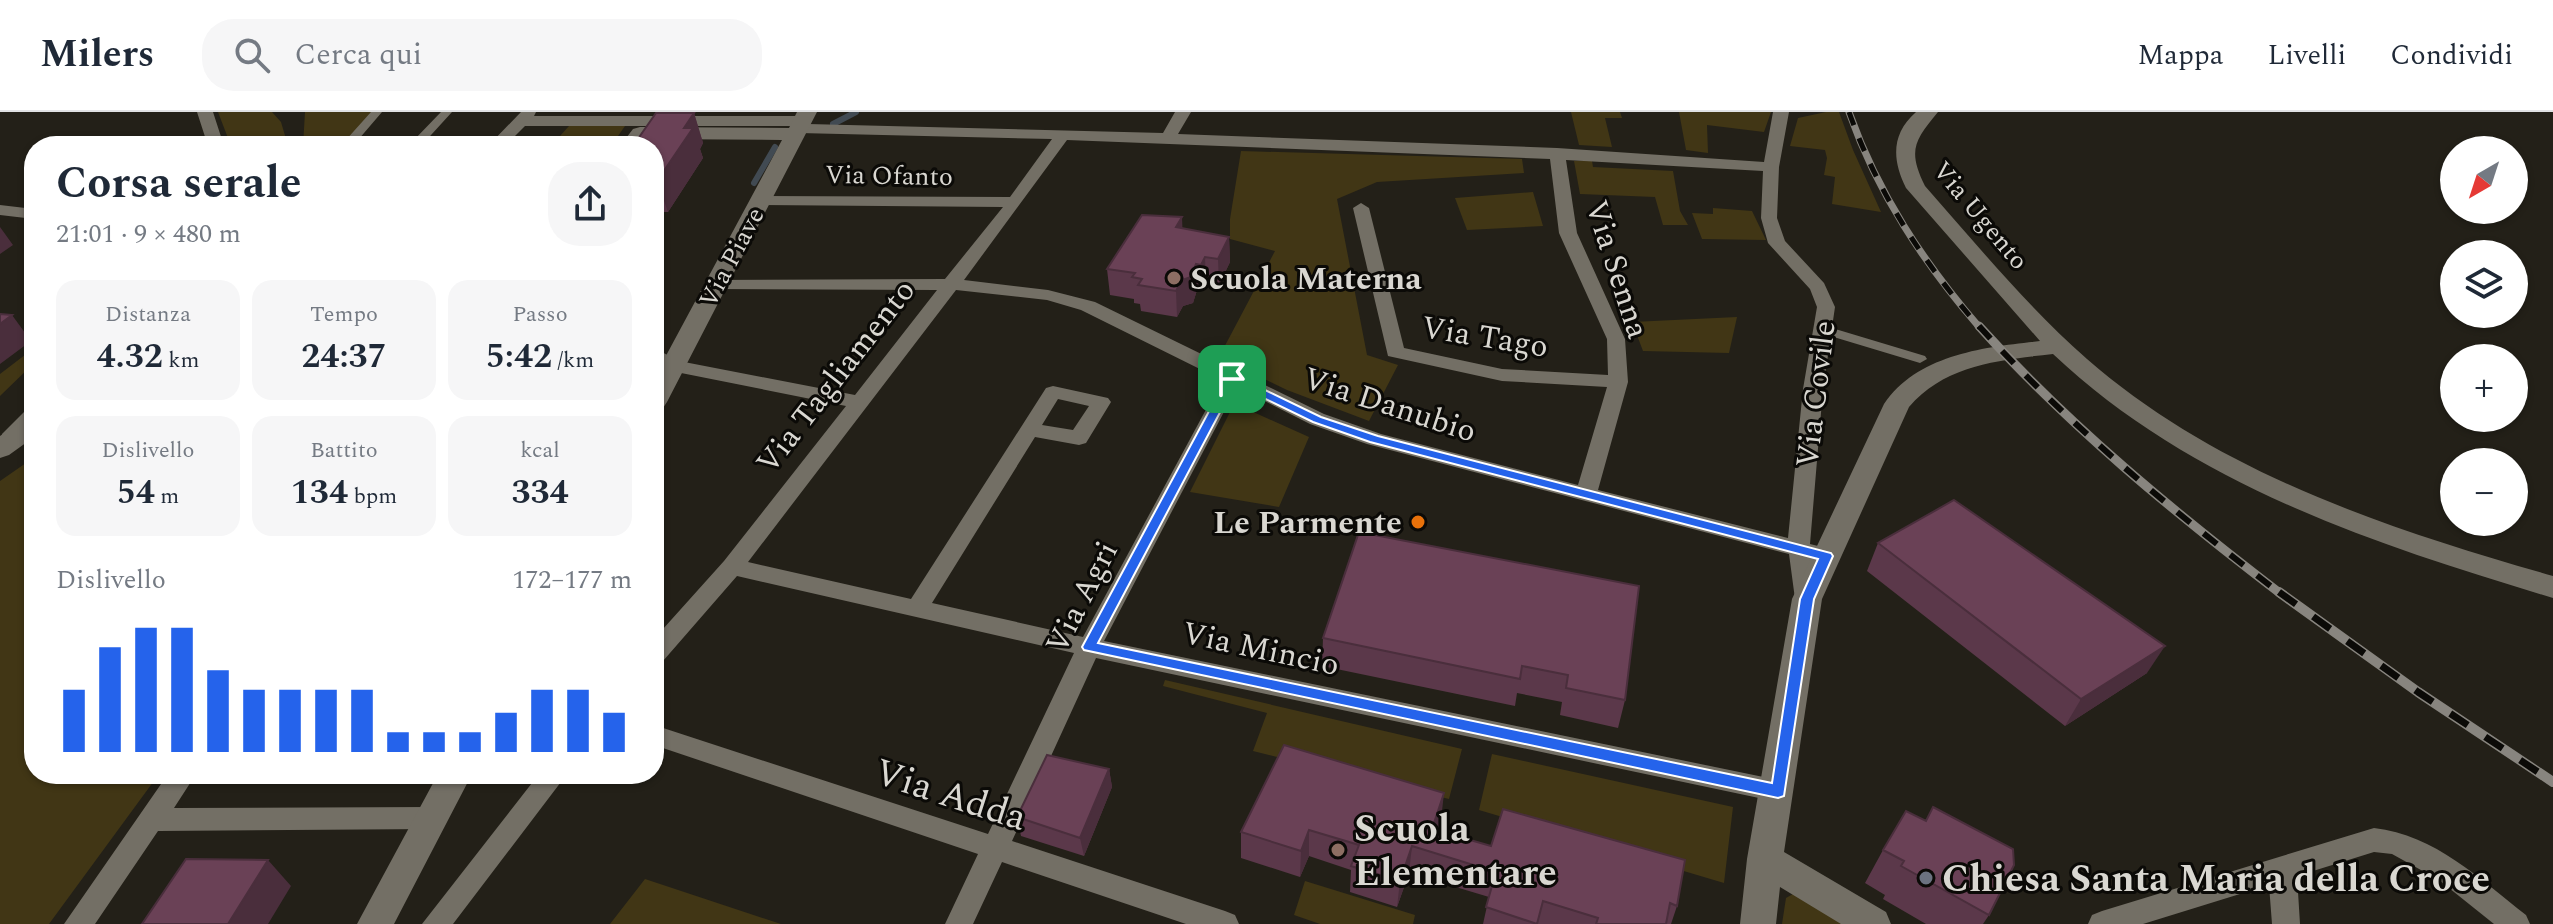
<!DOCTYPE html>
<html lang="it">
<meta charset="utf-8">
<style>
:root{--surface:#fff;--page:#f6f6f7;--text:#1f2937;--muted:#747a83;--line:#e0e1e3;--accent:#2563eb}
body{margin:0;font-family:Spectral,serif;background:var(--page);color:var(--text);height:100vh;display:flex;flex-direction:column;font-size:30px;white-space:nowrap}
*{box-sizing:border-box;margin:0}
p{font-size:26px;color:var(--muted)}
.icon{flex:none;width:44px;height:44px;fill:none;stroke:currentColor;stroke-width:2;stroke-linecap:round;stroke-linejoin:round}
.map{position:relative;flex:1;overflow:hidden}
.details{position:absolute;left:24px;top:24px;width:640px;height:648px;display:flex;flex-direction:column;background:var(--surface);border-radius:32px;box-shadow:0 2px 6px #0004}
.details>*{flex:none}
.needle{width:52px;rotate:219deg}
.fabs{position:absolute;left:2440px;top:24px;display:grid;gap:16px}
.fabs a{display:grid;place-items:center;width:88px;height:88px;border-radius:50%;background:var(--surface);box-shadow:0 2px 6px #0004;font-size:40px}
.pin{position:absolute;display:grid;place-items:center;width:68px;height:68px;color:#fff;margin:-34px;border-radius:16px;box-shadow:0 4px 12px #0006}
.round{display:grid;place-items:center;flex:none;width:84px;height:84px;border-radius:32px;background:var(--page)}
.summary{display:flex;align-items:center;justify-content:space-between;height:136px;padding:0 32px}
h1{font-size:44px;font-weight:700;line-height:60px}
.metrics{display:grid;grid-template-columns:repeat(3,1fr);gap:12px;height:136px;padding:8px 32px}
.metrics div{display:grid;align-content:center;border-radius:20px;background:var(--page);text-align:center}
.metrics b{font-size:34px;font-weight:700}
.metrics small{font-size:22px;font-weight:400}
.metrics p{font-size:22px}
.chart{height:224px;padding:16px 32px}
.chart p{display:flex;justify-content:space-between}
.chart svg{width:100%;height:144px;margin-top:8px;stroke:var(--accent);stroke-width:6}
header{display:flex;align-items:center;gap:48px;box-sizing:border-box;height:112px;padding:0 40px;background:var(--surface);border-bottom:2px solid var(--line)}
header strong{font-size:38px}
nav{display:flex;gap:44px;margin-inline-start:auto;font-size:28px}
.search{width:560px;height:72px;background:var(--page);display:flex;align-items:center;gap:20px;box-sizing:border-box;padding:0 28px;border-radius:32px;color:var(--muted);font-size:30px}
.map>svg:first-child{display:block}
.green{fill:#413615}
.lines{fill:none;stroke-linecap:round;stroke-linejoin:round}
.stream{stroke:#414a52;stroke-width:6}
.pedestrian{fill:#736f65;fill-rule:evenodd}
.minor{fill:#736f65;fill-rule:evenodd}
.tertiary{fill:#736f65;fill-rule:evenodd}
.rail-far2-casing{stroke:#88857f;stroke-width:7}
.rail-far1-casing{stroke:#88857f;stroke-width:9}
.rail-casing{stroke:#88857f;stroke-width:10}
.rail-far2{stroke:#0b0a07;stroke-width:5;stroke-dasharray:14;stroke-linecap:butt}
.rail-far1{stroke:#0b0a07;stroke-width:6;stroke-dasharray:17;stroke-linecap:butt}
.rail{stroke:#0b0a07;stroke-width:7;stroke-dasharray:21;stroke-linecap:butt}
.wall{fill:#5b384a}
.shaded-wall{fill:#4a2e3c}
.building{fill:#6a4156;stroke:#4a2e3c;stroke-width:2}
.route{fill:#2563eb;stroke:#fff;stroke-width:2;fill-rule:evenodd}
.education-dot{fill:#8d6e63;stroke:#0b0a07;stroke-width:3}
.food-dot{fill:#e8710a;stroke:#0b0a07;stroke-width:3}
.worship-dot{fill:#6b7280;stroke:#0b0a07;stroke-width:3}
.labels{text-anchor:middle;stroke-width:6;stroke-linejoin:round;paint-order:stroke}
.far-street-label{font-size:26px;fill:#d9d7d1;stroke:#0b0a07}
.street-label{font-size:32px;fill:#d9d7d1;stroke:#0b0a07}
.poi-label{font-size:32px;font-weight:bold;fill:#d9d7d1;stroke:#0b0a07;text-anchor:start}
.near-street-label{font-size:38px;fill:#d9d7d1;stroke:#0b0a07}
.near-poi-label{font-size:38px;font-weight:bold;fill:#d9d7d1;stroke:#0b0a07;text-anchor:start}
</style>
<header>
<strong>Milers</strong>
<div class="search"><svg class="icon" aria-label="search" viewBox="0 0 24 24"><circle cx="10" cy="10" r="6"/><path d="M15 15l6 6"/></svg>Cerca qui</div>
<nav><a>Mappa</a><a>Livelli</a><a>Condividi</a></nav>
</header>
<div class="map">
<svg width="2553" height="812" viewBox="0 0 2553 812">
<rect width="100%" height="100%" fill="#232018"/>
<path class="green" d="M218,0h54l9,10 5,17 -4,7h-51z
M305,0h72l-31,34h-43z
M1571,0h49l2,6h-17l7,29 -33,-2z
M1679,0h92l-7,20 -57,-7 1,28 -22,-3z
M1826,0h13l14,38 28,62 -49,-8 3,-27 -11,-2 3,-17 -2,-8 -35,-4 8,-28z
M569,14h56l-14,20h-60z
M1241,39l281,8 2,14 -147,9 -40,17 30,156 31,10 -29,56 -82,-31 -68,-33 56,-106 -45,-12v-20z
M1574,49h18l1,6 80,4 7,40 8,14h-25l-8,-28 -75,-3z
M1533,80l10,34 -76,4 -12,-32z
M1713,96l39,3 14,29 -64,-1 -10,-26 21,1z
M1737,205l-8,36 -86,-2 -11,-29z
M34,236v15l-34,33v-22z
M1240,294l69,31 -30,70 -89,-15 40,-80z
M26,351l8,2v309h125l-110,150h-49v-443z
M1165,568l297,69 -13,50 -196,-48 14,-38 -104,-27z
M1492,642l241,53 -9,76 -245,-73z
M645,767l136,45h-171z
M1305,769l110,34 -2,9h-93l-26,-9z
M1793,782l56,30h-67l4,-26z"/>
<g class="lines">
<path class="stream" d="M833,12l23,-12
M754,71l21,-36"/>
<path class="pedestrian" d="M371,0h11l-24,28 55,1 28,-29h11l-31,34 -76,-1v-4z
M1822,213l103,31 2,3 -7,4 -103,-31 -2,-3z"/>
<path class="minor" d="M197,0h16l11,34h-16z
M521,0h15l-2,4h268l5,2 1,6 355,9 12,-21h16l-13,22 379,14 207,14 9,-50h16l-10,55 -2,51 8,23 39,42 11,24 -12,82 -13,155 24,6 3,6 -3,6 -8,2 -14,-4 7,39 -4,6 -8,2 -8,-2 -4,-6 -6,-45 -422,-110 -57,-20 -73,-37 -133,254 674,139 9,3 4,8 -4,8 -9,3 -682,-144 -84,183 213,70 10,4 4,9h-53l-184,-62 -29,62h-28l33,-70 -324,-109v-20l334,109 86,-181 -337,-77 -74,85 -9,3v-25l70,-78 122,-155 -180,-36 -12,-8v-14l25,13 176,34 82,-105 -220,-1 -6,-1 -3,-4 3,-4 234,-1 58,-72 -241,-2 -8,-5 2,-4 254,1 42,-58 -253,-6 -5,-2 -1,-5h-268l-20,20h-17zM1067,28l483,19 9,74 48,106 1,36 -106,-6 -98,-21 -35,-140 -8,-5 -8,5 35,148 114,25 105,6 -29,98 -197,-51 -57,-20 -229,-112 -47,-12 -84,-10zM1566,48l197,11 -2,47 7,25 42,46 7,18 -14,82 -15,149 -190,-48 30,-108 -3,-43 -48,-106zM956,178l91,10 34,10 141,70 -139,257 -151,-34 103,-166 44,8 7,-2 25,-41 -3,-4 -55,-12 -7,2 -135,211 -163,-37zM1058,287l31,7 -16,24 -31,-5z
M0,93l34,4v10l-34,-4z
M34,295v18l-18,19h-14v-10l25,-25z
M168,662h28l-22,34 258,-1 10,3 4,8 -4,8 -10,3 -274,2 -63,93h-31z
M539,662h28l-114,150h-31z
M2374,716c61,7 106,51 152,87l4,9h-36l-55,-44 -47,-26 -18,-2 -77,24 3,48h-28l-3,-39 -126,39h-55l4,-9 10,-4z"/>
<path class="tertiary" d="M797,0h20l-150,290 -4,6 -9,2v-32l128,-238 -136,-1 -6,7h-20l13,-17 7,-2 149,1z
M1916,0h22c-23,28 -31,38 -13,74 52,59 103,121 162,173 132,115 302,170 466,217v22c-179,-54 -361,-113 -500,-244 -53,6 -107,10 -144,53l-87,192 -38,253 102,60 5,12h-50l-61,-37 -4,37h-36l7,-65 45,-260 92,-195c34,-50 101,-57 156,-63l-134,-153c-14,-28 -15,-54 10,-76z
M34,304v21l-25,18 -9,3v-22l25,-18z
M438,662h34l-78,150h-37z"/>
<g class="rail-far2-casing">
<path id="rail-far2" d="M1849,0c29,82 74,150 131,216"/>
</g>
<g class="rail-far1-casing">
<path id="rail-far1" d="M1979,214c90,100 195,186 302,268"/>
</g>
<g class="rail-casing">
<path id="rail" d="M2279,480l139,100 135,90"/>
</g>
<use href="#rail-far2" class="rail-far2"/>
<use href="#rail-far1" class="rail-far1"/>
<use href="#rail" class="rail"/>
</g>
<path class="wall" d="M694,1l9,30 -3,6 3,9 -35,54h-9l-5,8v-74z
M1183,117l46,8 1,25 -11,23 -13,-2 -4,7h-5l-4,13 -10,3 -6,11 -36,-6 -1,-7 -6,-1v-4l-24,-4 -3,-26z
M1359,420l266,168 -7,28 -58,-13 2,-13 -45,-9 -2,13 -193,-40 1,-28z
M1878,431l269,130 -82,53 -198,-155z
M1109,657l3,18 -28,69 -63,-20 -4,-19z
M1906,699l83,104 -6,9h-57l-43,-25 2,-4 -20,-12 18,-33z
M1441,708l-4,10 240,76 -6,18h-188l6,-27 -80,-24 -12,34 -47,-15 1,-22 -42,-14 -9,21 -59,-19v-26z"/>
<path class="shaded-wall" d="M694,1l9,30 -3,6 3,9 -35,54 -11,-31 27,-53z
M654,86l5,14 -5,8z
M1182,105l1,25 -7,-15z
M0,115l13,18 -13,9z
M1229,125l1,25 -11,23 -1,-26z
M1205,145l1,26 -4,7 -1,-25z
M1196,152l1,26 -4,13 -10,3 -6,11 -1,-26 6,-11z
M12,203l19,26 -31,23v-40z
M2165,534l-18,27 -82,53 16,-27z
M1109,657l3,18 -28,69 -4,-18z
M1444,681l-3,27 -11,32 2,-23z
M1309,718v26l-9,21 1,-26z
M1412,734l-3,27 -12,34 3,-26z
M268,748l23,26 -23,38h-40z"/>
<path class="building" d="M656,1h38l-10,15h9l-36,53h-3v-35h-21z
M1142,103l40,2 -6,10 53,10 -11,22 -13,-2 -4,8 -5,-1 -5,13 -9,3 -6,11 -38,-6 4,-6 -10,-2 3,-4 -28,-4z
M0,202l12,1 -12,9z
M1954,388l211,146 -84,53 -203,-156z
M1359,420l280,54 -14,114 -59,-12 2,-13 -46,-9 -2,13 -197,-41z
M1284,633l160,48 -12,36 59,17 12,-37 182,51 -8,46 -7,-3 -4,21h-70l2,-6 -55,-17 -6,23 -51,-17 10,-35 -84,-26 -12,35 -49,-15 8,-21 -50,-15 -8,21 -60,-19z
M1047,643l62,14 -29,69 -63,-21z
M1933,695l80,42 1,16 -25,50 -88,-49 3,-5 -21,-11 23,-39 20,10z
M186,747l82,1 -40,64h-86z"/>
<path class="route" d="M1228,264h8l85,41 57,19 453,117 2,3 -19,43 -30,197 -6,2 -694,-148 -2,-3zM1235,272l78,38 57,20 448,117 -18,40 -28,184 -674,-140z"/>
<g class="education-dot">
<circle cx="1174" cy="166" r="8"/>
<circle cx="1338" cy="738" r="8"/>
</g>
<circle class="food-dot" cx="1418" cy="410" r="8"/>
<circle class="worship-dot" cx="1926" cy="766" r="8"/>
<g class="labels">
<g class="far-street-label">
<text transform="translate(889 63) rotate(1)" y="9">Via Ofanto</text>
<text transform="translate(1981 103) rotate(50)" y="9">Via Ugento</text>
<text transform="translate(731 145) rotate(-62)" y="9">Via Piave</text>
</g>
<g class="street-label">
<text transform="translate(1618 157) rotate(72)" y="11">Via Senna</text>
<text transform="translate(1485 224) rotate(9)" y="11">Via Tago</text>
<text transform="translate(835 264) rotate(-52)" y="11">Via Tagliamento</text>
<text transform="translate(1815 282) rotate(-83)" y="11">Via Covile</text>
<text transform="translate(1390 292) rotate(18)" y="11">Via Danubio</text>
<text transform="translate(1081 485) rotate(-63)" y="11">Via Agri</text>
<text transform="translate(1261 536) rotate(12)" y="11">Via Mincio</text>
</g>
<g class="poi-label">
<text x="1190" y="177">Scuola Materna</text>
<text x="1402" y="421" text-anchor="end">Le Parmente</text>
</g>
<g class="near-street-label">
<text transform="translate(951 682) rotate(18)" y="13">Via Adda</text>
</g>
<g class="near-poi-label">
<text x="1354" y="729">Scuola<tspan x="1354" dy="44">Elementare</tspan></text>
<text x="1942" y="779">Chiesa Santa Maria della Croce</text>
</g>
</g>
</svg>
<div class="fabs">
<a><svg class="needle" viewBox="-14 -14 28 28"><path d="M0-13l5 13h-10z" fill="#e53935"/><path d="M0 13l5-13h-10z" fill="#747a83"/></svg></a>
<a><svg class="icon" aria-label="layers" viewBox="0 0 24 24"><path d="M12 4l9 5-9 5-9-5zM3 14l9 5 9-5"/></svg></a>
<a>+</a>
<a>−</a>
</div>
<div class="pin" style="left:1232px;top:267px;background:#1e9e55"><svg class="icon" aria-label="arrive" viewBox="0 0 24 24"><path d="M6 21V4h12l-3 4 3 4H6"/></svg></div>
<section class="details">
<div class="summary"><div><h1>Corsa serale</h1><p>21:01 · 9 × 480 m</p></div><a class="round"><svg class="icon" aria-label="share" viewBox="0 0 24 24"><path d="M12 15V3M7 8l5-5 5 5M5 13v7h14v-7"/></svg></a></div>
<div class="metrics">
<div><p>Distanza</p><b>4.32<small> km</small></b></div>
<div><p>Tempo</p><b>24:37</b></div>
<div><p>Passo</p><b>5:42<small> /km</small></b></div>
</div>
<div class="metrics">
<div><p>Dislivello</p><b>54<small> m</small></b></div>
<div><p>Battito</p><b>134<small> bpm</small></b></div>
<div><p>kcal</p><b>334</b></div>
</div>
<div class="chart"><p><span>Dislivello</span>172–177 m</p>
<svg viewBox="0 0 160 44" preserveAspectRatio="none"><path d="M5 44V25M15 44V12M25 44V6M35 44V6M45 44V19M55 44V25M65 44V25M75 44V25M85 44V25M95 44V38M105 44V38M115 44V38M125 44V32M135 44V25M145 44V25M155 44V32"/></svg>
</div>
</section>
</div>
